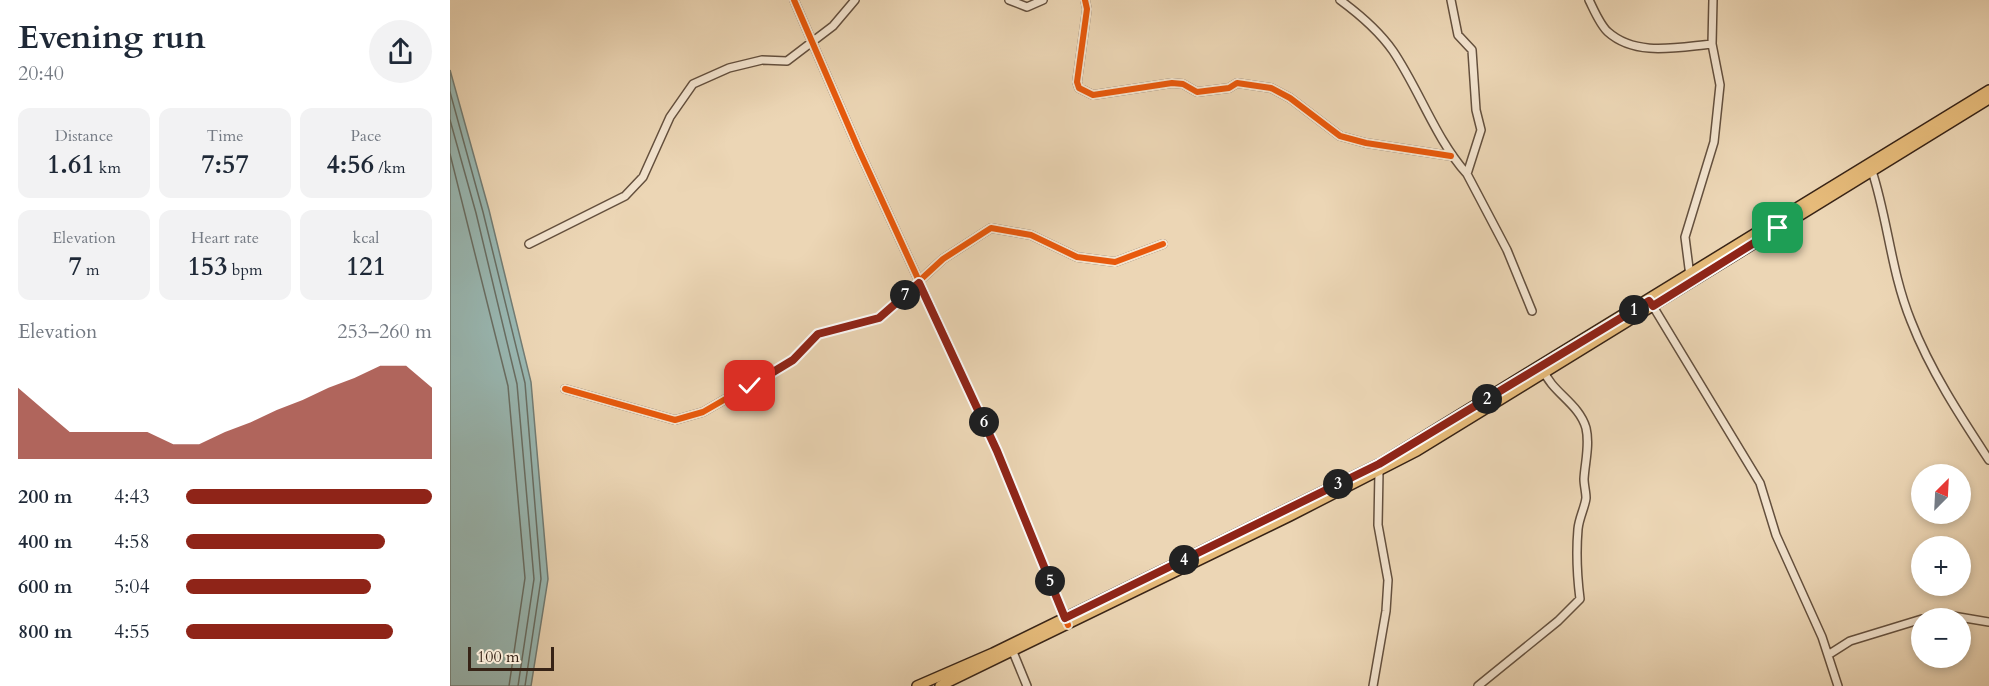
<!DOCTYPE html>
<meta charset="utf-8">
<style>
:root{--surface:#fff;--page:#f2f2f3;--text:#1f2937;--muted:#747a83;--accent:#8f2418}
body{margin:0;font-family:Cardo,serif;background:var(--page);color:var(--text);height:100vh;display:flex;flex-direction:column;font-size:22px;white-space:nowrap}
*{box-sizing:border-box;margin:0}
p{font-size:20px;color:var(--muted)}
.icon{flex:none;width:33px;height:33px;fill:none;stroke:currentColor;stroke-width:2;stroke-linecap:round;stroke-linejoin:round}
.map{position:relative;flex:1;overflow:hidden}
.drawer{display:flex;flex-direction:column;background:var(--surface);width:450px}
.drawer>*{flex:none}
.needle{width:39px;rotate:24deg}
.buttons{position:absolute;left:1461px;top:464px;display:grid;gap:12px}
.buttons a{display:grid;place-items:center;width:60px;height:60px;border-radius:50%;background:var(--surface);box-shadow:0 3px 9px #0003;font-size:30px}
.scale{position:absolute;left:18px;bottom:15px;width:86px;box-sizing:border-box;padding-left:6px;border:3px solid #372316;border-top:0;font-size:16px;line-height:21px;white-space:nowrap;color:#372316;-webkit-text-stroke:4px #f3e4cf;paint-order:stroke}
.pin{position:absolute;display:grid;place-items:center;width:51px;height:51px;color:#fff;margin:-26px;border-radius:12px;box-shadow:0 3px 9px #0006}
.km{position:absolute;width:30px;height:30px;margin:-15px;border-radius:50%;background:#222;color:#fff;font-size:16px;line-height:30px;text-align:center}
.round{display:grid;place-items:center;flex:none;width:63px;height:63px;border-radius:32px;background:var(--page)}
.head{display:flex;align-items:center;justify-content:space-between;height:102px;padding:0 18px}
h1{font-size:33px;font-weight:700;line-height:45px}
.stats{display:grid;grid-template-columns:repeat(3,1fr);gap:9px;height:102px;padding:6px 18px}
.stats div{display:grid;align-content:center;border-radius:12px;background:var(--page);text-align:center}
.stats b{font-size:26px;font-weight:700}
.stats small{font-size:16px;font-weight:400}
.stats p{font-size:16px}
.chart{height:168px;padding:12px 18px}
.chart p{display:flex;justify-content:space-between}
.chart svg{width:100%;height:108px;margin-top:6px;fill:var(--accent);opacity:.7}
ul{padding:0 18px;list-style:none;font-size:20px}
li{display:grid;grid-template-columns:96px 72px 1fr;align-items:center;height:45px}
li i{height:15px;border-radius:8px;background:var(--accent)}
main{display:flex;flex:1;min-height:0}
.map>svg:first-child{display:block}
.water{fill:#99b8b3;stroke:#727c74;stroke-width:1.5}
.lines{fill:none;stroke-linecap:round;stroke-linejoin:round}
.shore{stroke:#686e64;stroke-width:1.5}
.minor-casing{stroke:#64503e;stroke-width:10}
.major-casing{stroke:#372316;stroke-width:12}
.minor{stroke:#f3e4cf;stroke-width:7}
.major{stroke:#e6bb7a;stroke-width:9}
.cycleway-casing{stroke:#f3e4cf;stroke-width:10}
.cycleway{stroke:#e8590c;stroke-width:6}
.route-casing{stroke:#fff;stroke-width:12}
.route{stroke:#8f2418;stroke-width:8}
</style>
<main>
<section class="drawer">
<div class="head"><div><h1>Evening run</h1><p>20:40</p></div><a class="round"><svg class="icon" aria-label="share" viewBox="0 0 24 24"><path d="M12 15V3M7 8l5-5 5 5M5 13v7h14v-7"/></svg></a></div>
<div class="stats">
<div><p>Distance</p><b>1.61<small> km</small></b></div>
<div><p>Time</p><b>7:57</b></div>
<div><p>Pace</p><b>4:56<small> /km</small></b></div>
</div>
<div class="stats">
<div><p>Elevation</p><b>7<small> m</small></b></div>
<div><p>Heart rate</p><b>153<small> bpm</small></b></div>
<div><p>kcal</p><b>121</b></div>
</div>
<div class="chart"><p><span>Elevation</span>253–260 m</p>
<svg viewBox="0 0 160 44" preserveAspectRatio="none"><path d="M0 44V15L10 24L20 33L30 33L40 33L50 33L60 38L70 38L80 33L90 29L100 24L110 20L120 15L130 11L140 6L150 6L160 15V44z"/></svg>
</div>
<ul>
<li><b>200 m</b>4:43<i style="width:100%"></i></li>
<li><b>400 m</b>4:58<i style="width:81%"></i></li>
<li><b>600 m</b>5:04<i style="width:75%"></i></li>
<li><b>800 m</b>4:55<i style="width:84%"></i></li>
</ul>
</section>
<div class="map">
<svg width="1539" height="686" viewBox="0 0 1539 686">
<rect width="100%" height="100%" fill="#ecd6b5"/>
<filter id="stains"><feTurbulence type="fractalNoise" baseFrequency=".00333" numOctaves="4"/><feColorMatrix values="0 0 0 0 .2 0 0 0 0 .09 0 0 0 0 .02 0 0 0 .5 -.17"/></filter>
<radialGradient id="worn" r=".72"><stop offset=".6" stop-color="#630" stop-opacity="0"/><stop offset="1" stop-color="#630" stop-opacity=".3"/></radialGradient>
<path class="water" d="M0,70l39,140 42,172 17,197 -17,107h-81z"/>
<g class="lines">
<path class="shore" d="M0,92l33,120 42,171 16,196 -16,107
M0,120l26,93 41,171 17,195 -16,107
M0,154l58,232 17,192 -16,108"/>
<g class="minor-casing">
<path id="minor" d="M344,0l64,148 139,303 69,169
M559,0l18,7 16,-7
M635,0l2,9 -10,73 2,6 14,7 79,-12 11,1 14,8 32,-4 8,-5 34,5 19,10 50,38 26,7 85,13
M890,0c19,14 39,31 53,51 27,40 42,87 74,123
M1001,0l7,35 14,15 4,60 5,20 -14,44 40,76 25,61
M1139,0c5,10 11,25 19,32 28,25 70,15 104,12
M1422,171c16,49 19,101 39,150 19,49 49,95 78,139
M79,244l96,-48 18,-19 27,-60 23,-33 36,-16 33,-8 25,1 46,-35 22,-26
M1240,276l-5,-39 29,-95 6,-57 -8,-41 1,-44
M1201,303l109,180 16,52 46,102 16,49
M115,389l110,31 28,-8 90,-52 25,-26 61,-16 64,-59 48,-31 40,7 46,22 38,5 48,-18
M1476,618l21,-3 42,7
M561,647l16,39
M1378,655l22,-14 72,-22
M923,686l13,-75 2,-31 -10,-55 1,-54
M1028,686l80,-65 22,-22c-3,-24 -4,-47 -2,-70 1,-11 7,-22 8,-31 0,-6 -2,-13 -2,-19 1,-17 6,-34 2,-51 -7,-25 -35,-36 -43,-59"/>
</g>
<g class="major-casing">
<path id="major" d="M467,686l76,-33 386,-189 610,-374
M490,686l350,-170 127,-65 572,-352"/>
</g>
<use href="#minor" class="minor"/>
<use href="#major" class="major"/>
<g class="cycleway-casing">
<path id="cycleway" d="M344,0l64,148 139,303 71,174
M635,0l2,9 -10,73 2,6 14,7 79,-12 11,1 14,8 32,-4 8,-5 34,5 19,10 50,38 26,7 85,13
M115,389l110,31 28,-8 90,-52 25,-26 61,-16 64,-59 48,-31 40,7 46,22 38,5 48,-18"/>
</g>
<use href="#cycleway" class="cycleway"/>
</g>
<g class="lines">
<g class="route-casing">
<path id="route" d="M300,386l43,-26 25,-26 61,-16 40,-35 78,168 68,167 314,-154 270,-163 4,5 125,-78"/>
</g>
<use href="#route" class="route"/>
</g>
<rect width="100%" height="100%" filter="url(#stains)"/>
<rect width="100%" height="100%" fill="url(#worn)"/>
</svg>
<div class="buttons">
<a><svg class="needle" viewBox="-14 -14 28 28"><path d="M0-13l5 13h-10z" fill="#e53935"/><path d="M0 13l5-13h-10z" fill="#747a83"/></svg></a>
<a>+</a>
<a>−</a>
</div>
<div class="scale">100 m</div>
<div class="pin" style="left:1328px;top:228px;background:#1e9e55"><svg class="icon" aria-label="arrive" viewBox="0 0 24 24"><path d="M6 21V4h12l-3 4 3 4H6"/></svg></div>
<div class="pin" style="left:300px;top:386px;background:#d93025"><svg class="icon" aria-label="check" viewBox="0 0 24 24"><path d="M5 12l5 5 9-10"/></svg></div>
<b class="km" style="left:1184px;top:310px">1</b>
<b class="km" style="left:1037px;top:399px">2</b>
<b class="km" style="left:888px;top:484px">3</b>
<b class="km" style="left:734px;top:560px">4</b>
<b class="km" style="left:600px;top:581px">5</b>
<b class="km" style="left:534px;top:422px">6</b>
<b class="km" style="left:455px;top:295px">7</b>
</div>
</main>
